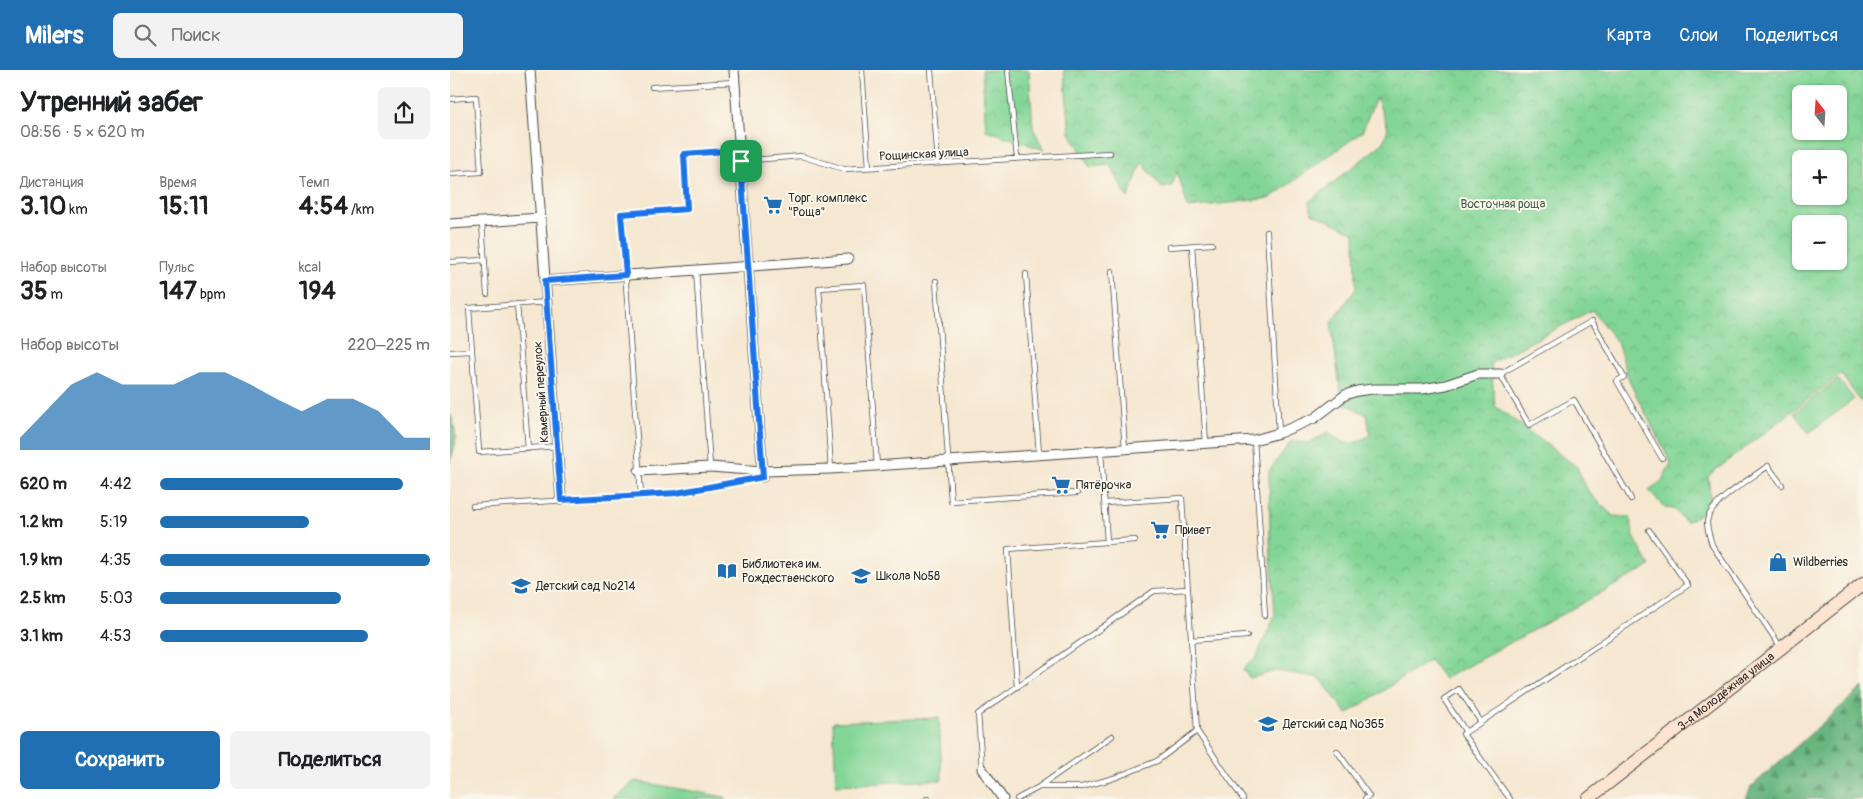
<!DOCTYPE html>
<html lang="ru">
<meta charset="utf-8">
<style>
:root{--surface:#fff;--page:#f2f2f2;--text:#202124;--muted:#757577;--accent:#1f6fb2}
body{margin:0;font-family:Pangolin,sans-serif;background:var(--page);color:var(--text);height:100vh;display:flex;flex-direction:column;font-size:19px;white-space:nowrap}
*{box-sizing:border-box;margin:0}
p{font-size:16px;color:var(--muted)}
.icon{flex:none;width:28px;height:28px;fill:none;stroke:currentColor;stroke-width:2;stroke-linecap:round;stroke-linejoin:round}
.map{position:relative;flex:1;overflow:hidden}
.panel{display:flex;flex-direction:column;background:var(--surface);width:450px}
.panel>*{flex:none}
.needle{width:32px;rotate:343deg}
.fabs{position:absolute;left:1342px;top:15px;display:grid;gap:10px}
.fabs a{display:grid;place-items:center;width:55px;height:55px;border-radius:8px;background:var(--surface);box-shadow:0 1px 4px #0004;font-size:25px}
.pin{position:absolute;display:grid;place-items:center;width:42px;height:42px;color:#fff;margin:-21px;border-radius:10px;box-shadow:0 2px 8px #0006}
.round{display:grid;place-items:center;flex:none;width:52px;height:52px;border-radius:8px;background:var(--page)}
.overview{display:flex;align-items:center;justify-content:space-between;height:85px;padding:0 20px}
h1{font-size:28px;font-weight:800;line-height:38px}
.stats{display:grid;grid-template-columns:repeat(3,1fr);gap:8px;height:85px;padding:5px 20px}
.stats div{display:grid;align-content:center}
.stats b{font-size:25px;font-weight:800}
.stats small{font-size:14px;font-weight:400}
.stats p{font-size:14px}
.chart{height:140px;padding:10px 20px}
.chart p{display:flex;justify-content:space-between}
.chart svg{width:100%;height:90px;margin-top:5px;fill:var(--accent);opacity:.7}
.action{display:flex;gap:10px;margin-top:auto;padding:10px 20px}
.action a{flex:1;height:58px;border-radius:8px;background:var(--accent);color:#fff;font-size:20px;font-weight:800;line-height:58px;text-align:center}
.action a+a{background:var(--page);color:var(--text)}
ul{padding:0 20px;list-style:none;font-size:16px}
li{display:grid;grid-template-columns:80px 60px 1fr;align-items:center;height:38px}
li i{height:12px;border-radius:6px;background:var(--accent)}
header{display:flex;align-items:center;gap:30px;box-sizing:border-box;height:70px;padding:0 25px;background:var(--accent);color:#fff}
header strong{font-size:24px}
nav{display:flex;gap:28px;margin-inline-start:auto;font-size:18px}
.search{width:350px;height:45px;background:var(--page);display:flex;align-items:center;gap:12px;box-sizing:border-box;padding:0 18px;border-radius:8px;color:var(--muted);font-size:19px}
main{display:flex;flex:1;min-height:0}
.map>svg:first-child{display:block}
.forest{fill:url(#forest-firs);stroke:#4a7055}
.park{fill:url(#park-crowns);stroke:#568060;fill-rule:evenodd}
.pitch{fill:#82d596;stroke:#568060}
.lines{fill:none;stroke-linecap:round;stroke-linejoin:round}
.service-casing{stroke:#494744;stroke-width:6}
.minor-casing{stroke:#494744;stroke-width:11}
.secondary-casing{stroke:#494744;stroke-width:14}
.service{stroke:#fff;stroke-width:4.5}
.minor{stroke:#fff;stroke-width:9}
.secondary{stroke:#fde4d0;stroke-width:12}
.route-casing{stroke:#fff;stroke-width:10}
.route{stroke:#1a73e8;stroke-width:6}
.labels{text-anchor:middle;stroke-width:4;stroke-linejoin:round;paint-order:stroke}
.street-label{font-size:12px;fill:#2b2b2b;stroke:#fbf7ec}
.poi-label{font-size:12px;fill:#2b2b2b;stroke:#fbf7ec;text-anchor:start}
.park-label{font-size:12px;fill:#455e4b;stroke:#fbf7ec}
</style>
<header>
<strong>Milers</strong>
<div class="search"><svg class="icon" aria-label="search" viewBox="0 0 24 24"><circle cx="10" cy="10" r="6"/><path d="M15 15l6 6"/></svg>Поиск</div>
<nav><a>Карта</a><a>Слои</a><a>Поделиться</a></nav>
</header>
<main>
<section class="panel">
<div class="overview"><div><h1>Утренний забег</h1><p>08:56 · 5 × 620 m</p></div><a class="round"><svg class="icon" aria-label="share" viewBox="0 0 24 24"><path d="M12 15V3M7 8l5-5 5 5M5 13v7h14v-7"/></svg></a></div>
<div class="stats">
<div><p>Дистанция</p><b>3.10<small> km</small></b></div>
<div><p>Время</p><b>15:11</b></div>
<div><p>Темп</p><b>4:54<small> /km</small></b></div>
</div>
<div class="stats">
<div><p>Набор высоты</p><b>35<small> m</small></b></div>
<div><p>Пульс</p><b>147<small> bpm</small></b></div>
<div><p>kcal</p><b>194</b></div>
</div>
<div class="chart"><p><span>Набор высоты</span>220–225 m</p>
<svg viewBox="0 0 160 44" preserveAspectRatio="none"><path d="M0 44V38L10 25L20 12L30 6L40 12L50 12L60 12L70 6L80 6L90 12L100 19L110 25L120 19L130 19L140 25L150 38L160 38V44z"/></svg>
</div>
<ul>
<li><b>620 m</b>4:42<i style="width:90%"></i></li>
<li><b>1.2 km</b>5:19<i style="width:55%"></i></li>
<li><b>1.9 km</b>4:35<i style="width:100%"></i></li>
<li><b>2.5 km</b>5:03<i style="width:67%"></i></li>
<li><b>3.1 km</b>4:53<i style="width:77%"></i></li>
</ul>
<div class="action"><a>Сохранить</a><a>Поделиться</a></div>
</section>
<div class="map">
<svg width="1413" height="729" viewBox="0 0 1413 729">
<defs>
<pattern id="forest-firs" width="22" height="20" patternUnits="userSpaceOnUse" patternTransform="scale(1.25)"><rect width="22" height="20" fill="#69b67f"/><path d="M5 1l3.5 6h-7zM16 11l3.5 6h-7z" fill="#579468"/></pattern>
<pattern id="park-crowns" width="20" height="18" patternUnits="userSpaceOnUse" patternTransform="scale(1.25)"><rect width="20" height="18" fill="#82d596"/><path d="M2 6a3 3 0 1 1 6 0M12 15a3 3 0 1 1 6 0" fill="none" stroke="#70b781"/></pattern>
</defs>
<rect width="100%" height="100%" fill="#fbf7ec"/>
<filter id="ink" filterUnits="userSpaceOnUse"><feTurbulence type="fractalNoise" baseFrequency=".02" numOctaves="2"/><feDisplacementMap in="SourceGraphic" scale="10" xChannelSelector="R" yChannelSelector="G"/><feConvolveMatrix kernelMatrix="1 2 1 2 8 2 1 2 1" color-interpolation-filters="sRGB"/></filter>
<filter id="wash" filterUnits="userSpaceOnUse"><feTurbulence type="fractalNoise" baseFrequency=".0096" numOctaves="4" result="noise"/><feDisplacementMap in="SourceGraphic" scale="20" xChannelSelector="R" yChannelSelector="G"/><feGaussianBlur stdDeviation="1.12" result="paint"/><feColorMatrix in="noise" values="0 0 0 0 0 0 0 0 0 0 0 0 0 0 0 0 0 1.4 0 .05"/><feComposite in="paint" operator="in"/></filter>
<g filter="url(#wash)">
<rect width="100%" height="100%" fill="#f5e7d0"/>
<path class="forest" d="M0,344c7,17 8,30 0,47z
M1413,617v112h-117l5,-12z"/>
<path class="park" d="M532,0h47l4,58 11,22 -58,-20z
M614,0h799v333l-4,-3 -18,-26 -133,102 3,27 -11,11 -14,8 -12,-13 -9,-1 -16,-17 12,-9 10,-19 -41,-80 -13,-41 -25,-32 -101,53 4,43 82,61 11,24 25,25 17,1 4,20 16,29 -206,113 -14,-19 -83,54 -27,-36 -44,-7 -26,7 -7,-9 13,-11 19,-43 -5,-74 -1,-70 22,-30 18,2 19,-11c18,14 22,15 42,3l-3,-20 -25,-13 -11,-79 25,-34 -1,-56 -43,-20 -3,-11 74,-59 5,-15 -12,-31 -14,35 -92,66 -82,10 -11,-37 -5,15 -10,2 -20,-26 -14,36 -18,-33 -20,2 -20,-34zM1351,24h38v37h-38zM1351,89h38v37h-38zM1351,154h38v37h-38z"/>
<path class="pitch" d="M1388,309l16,20 -45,34 -15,-20z
M489,648l3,62 -106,5 -3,-63z
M185,711l90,16 2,2h-114z"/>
</g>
<g filter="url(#ink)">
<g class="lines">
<g class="service-casing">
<path id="service" d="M412,0l7,97
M481,0l7,93
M558,0l9,88
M202,17l83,-5
M0,29l26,-2 5,75 -31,2
M291,91l60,-5 43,13 266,-16
M32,153l5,71
M817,162l12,201
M742,176l14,197
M719,177l43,-3
M0,192l35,-2
M246,200l14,197
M662,201l13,178
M576,204l13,180
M486,211l15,220 126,-8
M67,234l11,145
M22,281l7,101 78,-6
M0,282l22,-1 -3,-43 78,-6
M804,370l11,176
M651,381l6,91
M381,399l-12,-181 45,-3 13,181
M191,425l-20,-281 66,-5 -3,-55 56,-4
M1181,429l-57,-99 -45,25 -29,-51 92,-53 32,56 -7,4 45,77
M655,433l77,-5 15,233 46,68
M23,436l203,-13 86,-16
M741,570l56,-4
M1330,576l-68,-101c-2,-8 -5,-15 -5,-23 1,-19 46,-45 61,-56l14,19
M567,617l-9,-138 127,-9
M1016,662l-22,-33 15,-10 22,33
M887,681l32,45 -4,3
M532,699l-4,-55 176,-123 34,-2
M590,716l72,-50
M477,729h1
M567,729l22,-12h43l32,-9 43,-17 40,-30
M1060,729l-47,-65 225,-149 -39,-55"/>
</g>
<g class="minor-casing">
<path id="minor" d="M80,0l31,430
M284,0l29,407
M0,154l91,-6
M95,211l303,-22
M189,401l71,-4 53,4 68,-2 423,-29 25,-7 36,-15 30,-23 12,-4 15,-2h50l24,-4 32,-11h22
M532,699l21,30"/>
</g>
<g class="secondary-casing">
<g id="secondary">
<path id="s1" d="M1138,729l275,-215"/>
</g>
</g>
<use href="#service" class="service"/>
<use href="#minor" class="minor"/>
<use href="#secondary" class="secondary"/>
</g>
</g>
<g class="lines" filter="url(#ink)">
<g class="route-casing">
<path id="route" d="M290,80l23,327 -87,16 -115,7 -16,-219 81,-6 -5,-61 66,-5 -3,-55z"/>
</g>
<use href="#route" class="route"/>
</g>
<defs>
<g id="supermarket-bare" transform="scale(1.5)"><path d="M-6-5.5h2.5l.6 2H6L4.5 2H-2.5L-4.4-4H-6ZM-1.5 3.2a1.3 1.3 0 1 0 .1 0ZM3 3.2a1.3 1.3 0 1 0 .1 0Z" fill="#1f6fb2" stroke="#fbf7ec" stroke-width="2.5" paint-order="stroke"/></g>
<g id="shop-bare" transform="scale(1.5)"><path d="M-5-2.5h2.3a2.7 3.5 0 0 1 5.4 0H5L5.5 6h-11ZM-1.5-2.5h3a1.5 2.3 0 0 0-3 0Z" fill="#1f6fb2" stroke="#fbf7ec" stroke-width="2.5" paint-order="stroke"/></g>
<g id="library-bare" transform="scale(1.5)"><path d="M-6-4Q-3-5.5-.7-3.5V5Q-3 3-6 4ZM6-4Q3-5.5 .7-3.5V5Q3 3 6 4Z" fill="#1f6fb2" stroke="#fbf7ec" stroke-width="2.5" paint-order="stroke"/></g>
<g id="school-bare" transform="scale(1.5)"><path d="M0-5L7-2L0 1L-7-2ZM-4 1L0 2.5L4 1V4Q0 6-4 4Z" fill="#1f6fb2" stroke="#fbf7ec" stroke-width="2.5" paint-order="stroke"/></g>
</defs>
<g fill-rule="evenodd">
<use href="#supermarket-bare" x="323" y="135"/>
<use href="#supermarket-bare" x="611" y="415"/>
<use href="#supermarket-bare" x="710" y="460"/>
<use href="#shop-bare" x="1328" y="492"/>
<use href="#library-bare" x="277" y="501"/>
<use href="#school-bare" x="411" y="506"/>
<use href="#school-bare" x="71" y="516"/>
<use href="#school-bare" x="818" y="654"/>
</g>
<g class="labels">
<g class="street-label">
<text transform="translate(474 84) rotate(-3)" y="4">Рощинская улица</text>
<text transform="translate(91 322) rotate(-94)" y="4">Камерный переулок</text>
<text dy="4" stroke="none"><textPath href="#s1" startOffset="175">3-я Молодёжная улица</textPath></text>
</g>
<g class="poi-label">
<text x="338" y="132">Торг. комплекс<tspan x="338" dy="14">"Роща"</tspan></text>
<text x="626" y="419">Пятёрочка</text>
<text x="725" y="464">Привет</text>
<text x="1343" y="496">Wildberries</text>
<text x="292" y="498">Библиотека им.<tspan x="292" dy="14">Рождественского</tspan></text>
<text x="426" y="510">Школа №58</text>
<text x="86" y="520">Детский сад №214</text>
<text x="833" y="658">Детский сад №365</text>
</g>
<g class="park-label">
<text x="1053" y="138">Восточная роща</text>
</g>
</g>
</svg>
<div class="fabs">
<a><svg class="needle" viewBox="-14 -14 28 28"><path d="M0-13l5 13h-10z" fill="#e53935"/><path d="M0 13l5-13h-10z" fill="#757577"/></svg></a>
<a>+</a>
<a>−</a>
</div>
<div class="pin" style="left:291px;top:91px;background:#1e9e55"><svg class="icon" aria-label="arrive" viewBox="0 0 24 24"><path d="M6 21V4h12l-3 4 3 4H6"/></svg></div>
</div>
</main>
